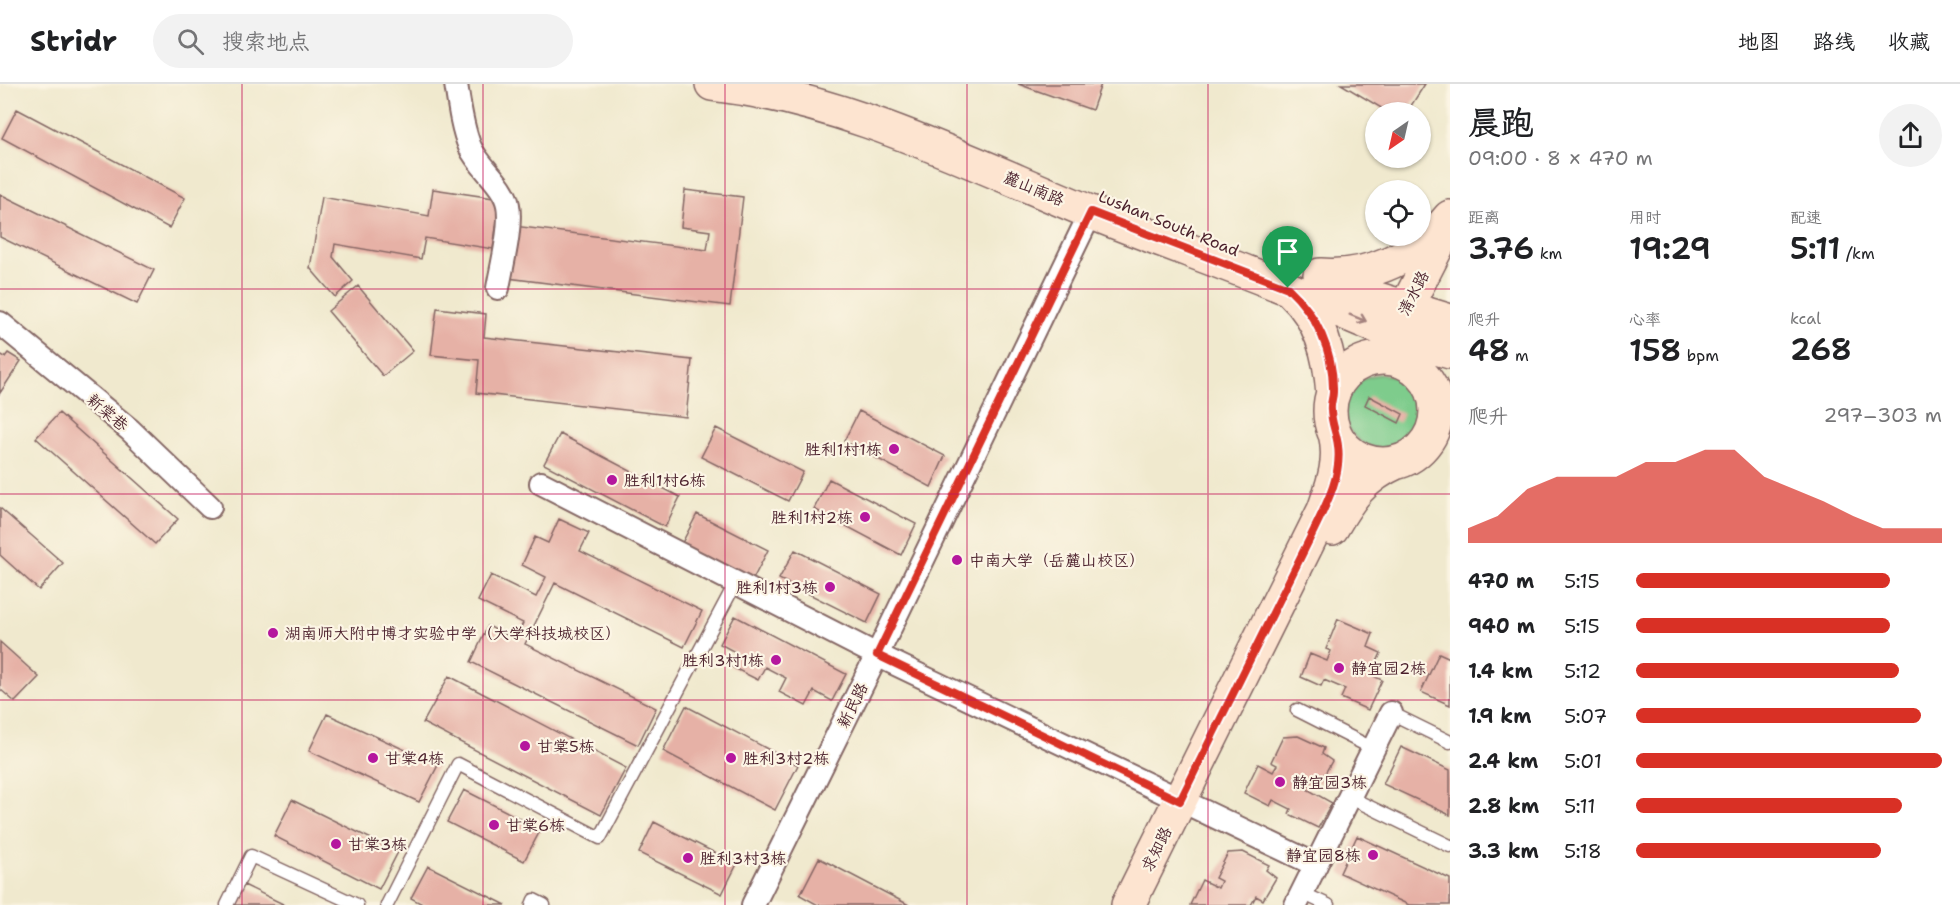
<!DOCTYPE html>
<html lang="zh">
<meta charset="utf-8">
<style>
:root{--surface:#fff;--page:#f2f2f2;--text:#202124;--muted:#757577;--line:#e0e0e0;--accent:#d93025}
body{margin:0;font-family:"Shantell Sans","LXGW WenKai TC",sans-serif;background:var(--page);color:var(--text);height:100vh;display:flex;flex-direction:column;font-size:22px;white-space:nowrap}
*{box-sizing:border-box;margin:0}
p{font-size:20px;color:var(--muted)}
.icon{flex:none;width:33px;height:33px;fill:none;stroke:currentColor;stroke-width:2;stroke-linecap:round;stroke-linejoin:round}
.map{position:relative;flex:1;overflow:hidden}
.sheet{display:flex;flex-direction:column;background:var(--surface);width:510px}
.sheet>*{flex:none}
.needle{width:39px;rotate:214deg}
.buttons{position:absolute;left:1365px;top:18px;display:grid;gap:12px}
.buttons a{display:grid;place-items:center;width:66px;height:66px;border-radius:50%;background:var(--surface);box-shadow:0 2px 4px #0004;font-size:30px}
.pin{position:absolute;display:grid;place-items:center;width:51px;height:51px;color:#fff;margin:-62px -26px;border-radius:50% 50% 50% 0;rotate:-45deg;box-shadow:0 0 6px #0007}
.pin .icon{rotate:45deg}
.round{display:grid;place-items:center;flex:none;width:63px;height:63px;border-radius:32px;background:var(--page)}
.head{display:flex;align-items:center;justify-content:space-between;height:102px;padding:0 18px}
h1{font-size:33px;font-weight:600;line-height:45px}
.figures{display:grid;grid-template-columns:repeat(3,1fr);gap:9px;height:102px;padding:6px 18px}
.figures div{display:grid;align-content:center}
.figures b{font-size:30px;font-weight:600}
.figures small{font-size:16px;font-weight:400}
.figures p{font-size:16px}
.chart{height:168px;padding:12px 18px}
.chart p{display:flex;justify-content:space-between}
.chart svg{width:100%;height:108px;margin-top:6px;fill:var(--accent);opacity:.7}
ul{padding:0 18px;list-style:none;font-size:20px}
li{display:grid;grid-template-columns:96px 72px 1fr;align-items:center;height:45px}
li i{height:15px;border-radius:8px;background:var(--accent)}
header{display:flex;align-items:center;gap:36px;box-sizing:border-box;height:84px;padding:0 30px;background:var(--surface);border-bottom:2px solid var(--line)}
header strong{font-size:28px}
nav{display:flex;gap:33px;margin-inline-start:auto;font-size:21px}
.search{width:420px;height:54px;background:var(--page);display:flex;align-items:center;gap:15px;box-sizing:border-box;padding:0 21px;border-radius:33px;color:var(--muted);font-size:22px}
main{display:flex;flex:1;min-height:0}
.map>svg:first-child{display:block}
.green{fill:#7ecc8c;stroke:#64765c;stroke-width:1.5}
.building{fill:#e6b1a6}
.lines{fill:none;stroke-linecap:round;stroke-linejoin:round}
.lane-casing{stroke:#846664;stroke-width:15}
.street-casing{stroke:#846664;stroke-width:26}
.secondary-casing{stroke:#846664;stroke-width:36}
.lane{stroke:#fff;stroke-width:12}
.street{stroke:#fff;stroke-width:22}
.secondary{stroke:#fde4d0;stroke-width:33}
.oneway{stroke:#a4827e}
.route-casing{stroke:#fff;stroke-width:12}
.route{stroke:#d93025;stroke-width:8}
.grid{fill:none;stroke:#c2185b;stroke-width:1.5;stroke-opacity:0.55}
.poi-dot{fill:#b5179e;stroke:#fcf5e5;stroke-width:2}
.labels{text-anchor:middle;stroke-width:4.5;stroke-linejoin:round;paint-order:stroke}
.street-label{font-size:16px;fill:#4a1f2b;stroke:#fcf5e5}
.poi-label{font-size:16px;fill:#4a1f2b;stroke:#fcf5e5;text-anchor:start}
</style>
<header>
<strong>Stridr</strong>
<div class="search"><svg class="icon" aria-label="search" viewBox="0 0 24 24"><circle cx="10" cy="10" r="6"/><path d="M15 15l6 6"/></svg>搜索地点</div>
<nav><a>地图</a><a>路线</a><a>收藏</a></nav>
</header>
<main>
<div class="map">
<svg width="1450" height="821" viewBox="0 0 1450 821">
<rect width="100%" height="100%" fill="#fcf5e5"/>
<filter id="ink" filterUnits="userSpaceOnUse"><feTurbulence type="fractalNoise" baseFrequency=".0167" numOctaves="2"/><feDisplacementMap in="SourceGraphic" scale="12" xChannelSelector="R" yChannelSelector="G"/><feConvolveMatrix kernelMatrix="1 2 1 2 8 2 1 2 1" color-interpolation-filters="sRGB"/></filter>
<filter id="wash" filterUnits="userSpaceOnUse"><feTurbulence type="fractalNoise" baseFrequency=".008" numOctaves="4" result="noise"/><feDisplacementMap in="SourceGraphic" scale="24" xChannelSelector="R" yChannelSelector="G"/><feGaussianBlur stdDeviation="1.35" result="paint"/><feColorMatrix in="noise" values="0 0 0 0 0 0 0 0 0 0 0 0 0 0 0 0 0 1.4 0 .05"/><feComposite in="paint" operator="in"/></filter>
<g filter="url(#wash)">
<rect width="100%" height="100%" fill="#f0e9ce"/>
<path class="green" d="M1344 327a37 37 0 1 1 74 0a37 37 0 1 1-74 0Z"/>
<g id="blocks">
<path class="building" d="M1018,0h83l-9,26z
M1341,0h84l-18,28h-19z
M17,25l168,89 -16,30 -167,-90z
M433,105l67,10 -7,50 -68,-11 -4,21 -86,-15 -2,13 20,24 -18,16 -25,-29 12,-71 107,19z
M685,106l58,7 -13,109 -222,-28 6,-52 193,24 3,-19 -29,-4z
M0,110l154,76 -17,34 -137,-67z
M358,202l55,65 -30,25 -55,-65z
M437,224l49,6 -2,23 208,23 -6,57 -210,-24 3,-33 -48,-5z
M8,269l13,8 -21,32v-39l5,3z
M1369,312l34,18 -4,9 -34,-18z
M859,327l86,45 -14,31 -87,-46z
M59,329l119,106 -23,25 -119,-106z
M716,344l87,44 -15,29 -87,-44z
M560,350l120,63 -15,30 -121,-63z
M829,395l87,45 -15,31 -87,-46z
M0,424l63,55 -24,27 -39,-35z
M697,430l71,36 -17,33 -71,-36z
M559,435l30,14 -9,18 122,60 -18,36 -129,-64 -30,61 131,64 -18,37 -167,-83 17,-36 27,13 8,-16 -45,-22 13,-26 45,22 10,-20 -24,-12 13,-28 13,6z
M795,466l86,44 -14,29 -88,-44z
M735,532l111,58 -14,27 -18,-10 -8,15 -27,-14 7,-14 -21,-11 -7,13 -28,-14 7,-13 -17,-9z
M1338,535l35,15 -5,13 13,6 -10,22 11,5 -14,30 -27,-12 4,-9 -21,-9 -3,6 -20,-9 9,-23 17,7 4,-10 -5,-2z
M0,558l39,35 -24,25 -15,-13z
M1439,569l11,5v47l-29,-13z
M449,592l177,92 -25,47 -178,-92z
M686,622l112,59 -23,45 -112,-59z
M327,630l111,51 -19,37 -110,-51z
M1298,652l26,12 -2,6 10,7 -13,23 -7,-4 -5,9 25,14 -14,25 -29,-14 2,-5 -18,-9 -3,6 -26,-13 14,-29 15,8 4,-7 -6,-3 12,-25z
M1401,663l49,23v45l-67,-31z
M464,706l77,39 -17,32 -77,-39z
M292,716l106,52 -19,37 -105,-53z
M654,738l83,42 -15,30 -83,-41z
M1357,752l93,43v26h-41l-69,-32z
M1243,768l26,13 -3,5 10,8 -13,22 -7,-4 -5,9h-61l12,-25 16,8 3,-7 -6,-3 13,-25z
M819,774l90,47h-91l-18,-10z
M428,782l78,39h-82l-13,-7z
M244,801l41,20h-51z"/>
</g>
</g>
<g filter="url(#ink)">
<use href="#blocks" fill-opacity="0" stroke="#846664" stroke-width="1.5"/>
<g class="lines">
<g class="lane-casing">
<path id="lane" d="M1297,626l77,39
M1391,629l59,29
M1351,714l99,48
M1302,809l26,12
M227,821l24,-49 106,49
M387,821l71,-141 142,74 135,-254
M532,821l2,-5 10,5"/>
</g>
<g class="street-casing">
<path id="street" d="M456,0c3,20 6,44 14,63 9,20 34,37 38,58 4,21 -6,60 -10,83
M0,239l130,107 80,77
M541,399l336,172 439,210
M753,821l124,-250 214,-443
M1296,821l95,-192"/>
</g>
<g class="secondary-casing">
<path id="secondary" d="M712,0c133,15 256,78 378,128 66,27 133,50 199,77 53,22 106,48 161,63
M1320,191c50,4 99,-20 130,-58
M1332,201l118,36
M1292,208c29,27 38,63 41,102
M1395,245l49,-96
M1330 327a53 53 0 1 1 106 0a53 53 0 1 1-106 0Z
M1332,444c18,-31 31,-51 65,-66
M1128,821l196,-395c9,-26 18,-49 11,-77"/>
</g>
<use href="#lane" class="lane"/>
<use href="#street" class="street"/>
<use href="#secondary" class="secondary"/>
</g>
<defs><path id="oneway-shaft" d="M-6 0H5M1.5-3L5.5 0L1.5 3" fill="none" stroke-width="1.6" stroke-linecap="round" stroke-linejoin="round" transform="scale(1.5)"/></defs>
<use class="oneway" href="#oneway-shaft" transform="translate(1358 234) rotate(22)"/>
</g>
<g class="lines" filter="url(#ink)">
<g class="route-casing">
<path id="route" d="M1091,128l197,76c29,27 46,64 45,104 0,6 -3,12 -2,18 0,13 6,24 7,36 4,29 -12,59 -24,84l-134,271 -303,-146z"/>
</g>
<use href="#route" class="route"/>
</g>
<path class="grid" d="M242,0v821M483,0v821M725,0v821M967,0v821M1208,0v821M0,205h1450M0,410h1450M0,616h1450"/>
<g class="poi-dot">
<circle cx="894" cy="365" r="6"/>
<circle cx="612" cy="396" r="6"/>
<circle cx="865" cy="433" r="6"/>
<circle cx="957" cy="476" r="6"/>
<circle cx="830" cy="503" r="6"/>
<circle cx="273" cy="549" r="6"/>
<circle cx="776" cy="576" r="6"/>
<circle cx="1339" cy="584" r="6"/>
<circle cx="525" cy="662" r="6"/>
<circle cx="373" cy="674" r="6"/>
<circle cx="731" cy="674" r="6"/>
<circle cx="1280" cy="698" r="6"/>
<circle cx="494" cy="741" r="6"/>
<circle cx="336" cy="760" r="6"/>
<circle cx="1373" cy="771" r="6"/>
<circle cx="688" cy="774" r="6"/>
</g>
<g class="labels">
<g class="street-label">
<text transform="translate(1034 104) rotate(23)" y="6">麓山南路</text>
<text transform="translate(1169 139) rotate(22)" y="6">Lushan South Road</text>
<text transform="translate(1413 209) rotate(-63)" y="6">清水路</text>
<text transform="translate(108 328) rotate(40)" y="6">新棠巷</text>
<text transform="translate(852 621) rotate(-64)" y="6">新民路</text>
<text transform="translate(1156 765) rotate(-64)" y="6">求知路</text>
</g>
<g class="poi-label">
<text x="882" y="371" text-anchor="end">胜利1村1栋</text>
<text x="624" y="402">胜利1村6栋</text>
<text x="853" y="439" text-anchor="end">胜利1村2栋</text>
<text x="969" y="482">中南大学（岳麓山校区）</text>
<text x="818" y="509" text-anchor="end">胜利1村3栋</text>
<text x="285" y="555">湖南师大附中博才实验中学（大学科技城校区）</text>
<text x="764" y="582" text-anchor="end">胜利3村1栋</text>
<text x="1351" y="590">静宜园2栋</text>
<text x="537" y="668">甘棠5栋</text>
<text x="385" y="680">甘棠4栋</text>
<text x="743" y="680">胜利3村2栋</text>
<text x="1292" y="704">静宜园3栋</text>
<text x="506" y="747">甘棠6栋</text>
<text x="348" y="766">甘棠3栋</text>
<text x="1361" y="777" text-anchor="end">静宜园8栋</text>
<text x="700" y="780">胜利3村3栋</text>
</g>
</g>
</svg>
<div class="buttons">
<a><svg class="needle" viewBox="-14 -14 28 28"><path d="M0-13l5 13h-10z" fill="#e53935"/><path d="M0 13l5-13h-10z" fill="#757577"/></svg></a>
<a><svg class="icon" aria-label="locate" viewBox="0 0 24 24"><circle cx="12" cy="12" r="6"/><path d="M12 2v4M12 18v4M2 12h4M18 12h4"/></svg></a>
</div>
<div class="pin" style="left:1288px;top:204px;background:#1e9e55"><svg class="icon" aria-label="arrive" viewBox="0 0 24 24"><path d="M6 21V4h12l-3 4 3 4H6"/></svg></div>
</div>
<section class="sheet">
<div class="head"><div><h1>晨跑</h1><p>09:00 · 8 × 470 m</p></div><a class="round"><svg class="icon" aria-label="share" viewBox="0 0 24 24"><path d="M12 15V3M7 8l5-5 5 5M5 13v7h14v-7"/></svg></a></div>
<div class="figures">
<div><p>距离</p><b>3.76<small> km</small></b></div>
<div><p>用时</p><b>19:29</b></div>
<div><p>配速</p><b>5:11<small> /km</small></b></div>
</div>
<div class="figures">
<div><p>爬升</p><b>48<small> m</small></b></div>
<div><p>心率</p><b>158<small> bpm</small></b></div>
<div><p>kcal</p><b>268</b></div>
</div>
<div class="chart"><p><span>爬升</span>297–303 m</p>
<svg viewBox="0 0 160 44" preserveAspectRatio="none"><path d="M0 44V38L10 33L20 22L30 17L40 17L50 17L60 11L70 11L80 6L90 6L100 17L110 22L120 27L130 33L140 38L150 38L160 38V44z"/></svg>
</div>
<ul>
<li><b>470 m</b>5:15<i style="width:83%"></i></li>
<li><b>940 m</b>5:15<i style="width:83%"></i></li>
<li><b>1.4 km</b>5:12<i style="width:86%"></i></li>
<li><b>1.9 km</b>5:07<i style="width:93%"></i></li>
<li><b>2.4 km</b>5:01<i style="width:100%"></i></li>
<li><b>2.8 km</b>5:11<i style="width:87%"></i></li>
<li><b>3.3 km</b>5:18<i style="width:80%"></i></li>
</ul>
</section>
</main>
